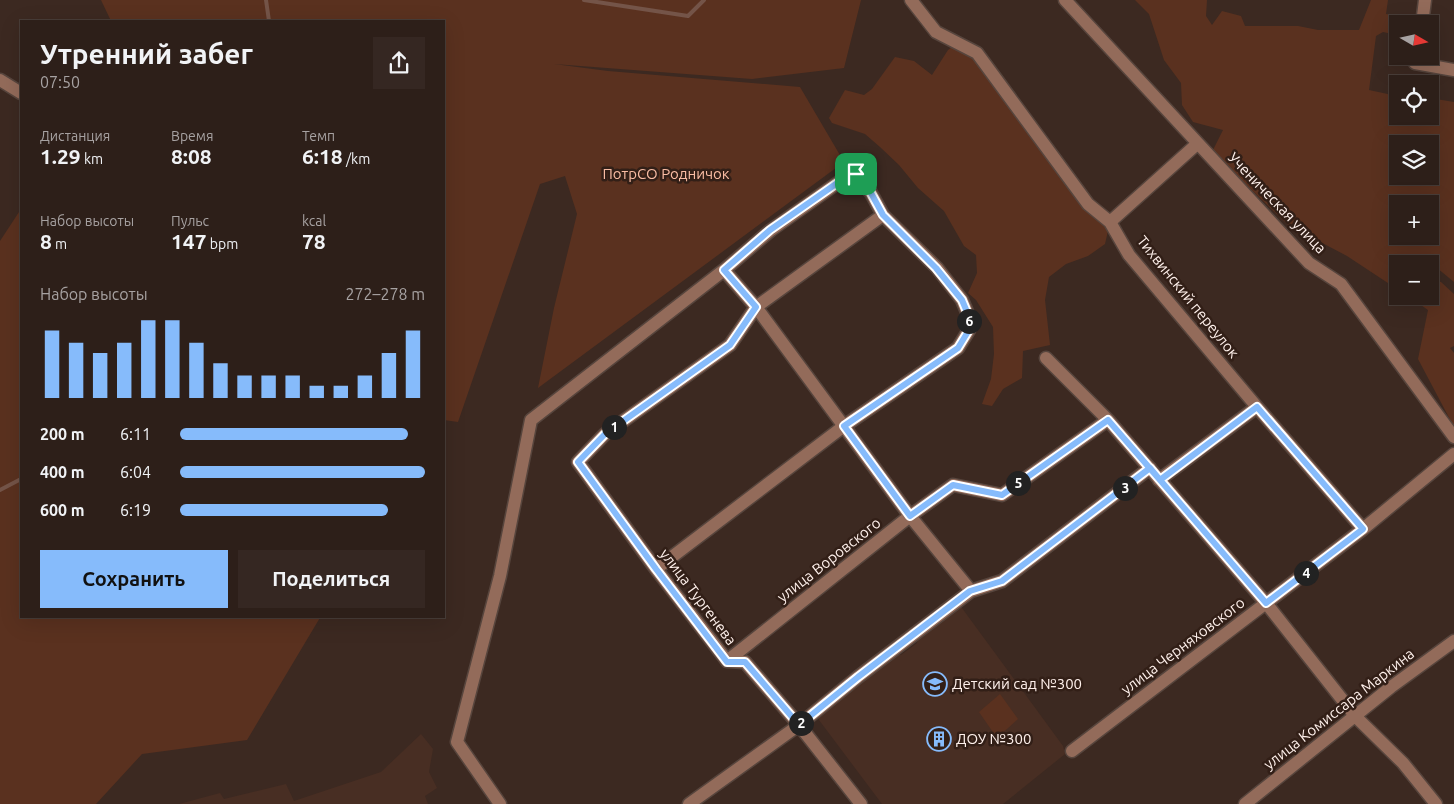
<!DOCTYPE html>
<html lang="ru">
<meta charset="utf-8">
<style>
:root{--surface:#2d1f19;--page:#352722;--text:#f1f3f6;--muted:#a7a2a2;--line:#483d38;--accent:#86bbfb}
body{margin:0;font-family:Ubuntu,sans-serif;background:var(--page);color:var(--text);height:100vh;display:flex;flex-direction:column;font-size:19px;white-space:nowrap}
*{box-sizing:border-box;margin:0}
p{font-size:16px;color:var(--muted)}
.icon{flex:none;width:28px;height:28px;fill:none;stroke:currentColor;stroke-width:2;stroke-linecap:round;stroke-linejoin:round}
.map{position:relative;flex:1;overflow:hidden}
.side{position:absolute;left:20px;top:20px;width:425px;height:598px;display:flex;flex-direction:column;background:var(--surface);border-radius:0px;box-shadow:0 5px 20px #0002,0 0 0 1px var(--line)}
.side>*{flex:none}
.needle{width:32px;rotate:99deg}
.tools{position:absolute;left:1389px;top:15px;display:grid;gap:10px}
.tools a{display:grid;place-items:center;width:50px;height:50px;border-radius:0px;background:var(--surface);box-shadow:0 5px 20px #0002,0 0 0 1px var(--line);font-size:25px}
.pin{position:absolute;display:grid;place-items:center;width:42px;height:42px;color:#fff;margin:-21px;border-radius:10px;box-shadow:0 2px 8px #0006}
.km{position:absolute;width:25px;height:25px;margin:-12px;border-radius:50%;background:#222;color:#fff;font-size:14px;line-height:25px;text-align:center}
.round{display:grid;place-items:center;flex:none;width:52px;height:52px;border-radius:0px;background:var(--page)}
.overview{display:flex;align-items:center;justify-content:space-between;height:85px;padding:0 20px}
h1{font-size:28px;font-weight:700;line-height:38px}
.stats{display:grid;grid-template-columns:repeat(3,1fr);gap:8px;height:85px;padding:5px 20px}
.stats div{display:grid;align-content:center}
.stats b{font-size:21px;font-weight:700}
.stats small{font-size:14px;font-weight:400}
.stats p{font-size:14px}
.chart{height:140px;padding:10px 20px}
.chart p{display:flex;justify-content:space-between}
.chart svg{width:100%;height:90px;margin-top:5px;stroke:var(--accent);stroke-width:6}
.cta{display:flex;gap:10px;margin-top:auto;padding:10px 20px}
.cta a{flex:1;height:58px;border-radius:0px;background:var(--accent);color:#111;font-size:20px;font-weight:700;line-height:58px;text-align:center}
.cta a+a{background:var(--page);color:var(--text)}
ul{padding:0 20px;list-style:none;font-size:16px}
li{display:grid;grid-template-columns:80px 60px 1fr;align-items:center;height:38px}
li i{height:12px;border-radius:6px;background:var(--accent)}
.map>svg:first-child{display:block}
.built{fill:#482e23}
.green{fill:#5a311f;fill-rule:evenodd}
.lines{fill:none;stroke-linecap:round;stroke-linejoin:round}
.stream{stroke:#745448;stroke-width:4}
.minor-casing{stroke:#57453d;stroke-width:15}
.minor{stroke:#936b5a;stroke-width:12}
.route-casing{stroke:#fff;stroke-width:10}
.route{stroke:#86bbfb;stroke-width:6}
.labels{text-anchor:middle;stroke-width:5;stroke-linejoin:round;paint-order:stroke}
.park-label{font-size:15px;fill:#f9bca3;stroke:#321f17}
.street-label{font-size:15px;fill:#fff1ec;stroke:#321f17}
.poi-label{font-size:15px;fill:#fff1ec;stroke:#321f17;text-anchor:start}
</style>
<div class="map">
<svg width="1454" height="804" viewBox="0 0 1454 804">
<rect width="100%" height="100%" fill="#3c2921"/>
<path class="built" d="M959,604l104,142 2,8 -62,50h-121l-63,-84 -2,-7 76,-60 8,2 16,-12 2,-10z
M421,734l12,15 -4,23 8,16 -12,8 3,8h-249l41,-11 4,6 62,-15 8,17 87,-29z"/>
<path class="green" d="M101,0h760l-17,68 -92,11 -198,-15 54,7 192,16 44,75 -306,226 16,-80 23,-94 -12,-38 -25,8 -82,238 -14,-2v-399h-333z
M1135,0h72l-1,16 6,9 10,-14 19,5 4,10h53l20,4h41l12,-30h17l-2,14 26,3 10,-8 6,12 7,3 -5,8v-8h-32l-1,11 -14,-3 -7,4 -7,54 28,6 1,20h32v-18l24,4v180l-23,-19 -33,1 -1,25 -50,-33 -36,-19 -7,3 -92,-88 11,-22 -30,-8 -11,-17 -1,-22 -17,-23 -15,-46zM1398,144h32v32h-32zM1398,204h32v32h-32z
M957,43l20,10 133,169 -5,22 -17,12 -22,8 -17,13 -4,23 5,45 -27,6 -1,27 -19,11 -11,17 -10,-2 9,-25 3,-25 -1,-27 -17,-27 -8,-7 9,-20 -1,-18 -12,-9 -20,-35 -26,-23 -19,-23 -19,-18 -15,-13 -33,-11 -3,-5 16,-28 19,5 8,-6 23,-32 19,4 18,14 16,-25z
M21,209v407h300l-74,124 -105,14 -46,50h-96v-563z
M1430,280l11,2 13,12v52l-4,2 4,5v74l-36,-68 10,-49 -20,-14h22z
M1000,694l18,25 -21,19 -18,-26z"/>
<g class="lines">
<path class="stream" d="M266,0l3,21
M584,0l104,16 16,-16
M0,490l21,-11"/>
<g class="minor-casing">
<path id="minor" d="M911,0l25,32 41,21 111,151 22,18 19,33 128,152 106,122
M1065,0l244,263 32,21 113,153
M1422,24l3,-24
M1416,56l-1,7 39,7
M0,80l21,13
M1110,222l87,-78
M1046,358l62,62 158,183 90,114 47,46 33,41
M1159,480l98,-73
M656,569l188,-143 114,-78 11,-18 1,-11 -8,-19 -25,-32 -54,-53 -12,-22 -18,-21 -82,58 -47,40
M727,661l183,-145 43,-31 49,10 106,-75
M1072,751l291,-222 91,-75
M500,804l-43,-62 43,-166 31,-156 193,-150 32,37 154,209 61,75
M689,804l110,-79 59,-48 113,-86 31,-10 148,-113
M861,804l-62,-79 -54,-63 -18,-1 -71,-92 -78,-107 27,-28 125,-89 26,-38 127,-92
M1245,804l146,-117 63,-46"/>
</g>
<use href="#minor" class="minor"/>
</g>
<g class="lines">
<g class="route-casing">
<path id="route" d="M856,174l-3,-2 -83,58 -46,40 32,37 -26,38 -125,89 -27,28 78,107 71,93h18l54,63 59,-48 112,-86 32,-10 148,-113 10,12 97,-73 106,122 -97,74 -106,-123 -52,-60 -106,75 -49,-10 -43,31 -66,-90 114,-78 11,-18 1,-11 -8,-19 -26,-32 -53,-53 -12,-22 -15,-19"/>
</g>
<use href="#route" class="route"/>
</g>
<defs>
<g id="school-ring" transform="scale(1.25)"><circle r="9.5" fill="#321f17" stroke="#86bbfb" stroke-width="1.5"/><path d="M0-5L7-2L0 1L-7-2ZM-4 1L0 2.5L4 1V4Q0 6-4 4Z" fill="#86bbfb"/></g>
<g id="building-ring" transform="scale(1.25)"><circle r="9.5" fill="#321f17" stroke="#86bbfb" stroke-width="1.5"/><path d="M-4-6H4V6H1V3H-1V6H-4ZM-2.5-4.3h1.7v1.8h-1.7ZM.8-4.3h1.7v1.8H.8ZM-2.5-1h1.7V.8h-1.7ZM.8-1h1.7V.8H.8Z" fill="#86bbfb"/></g>
</defs>
<g fill-rule="evenodd">
<use href="#school-ring" x="935" y="684"/>
<use href="#building-ring" x="939" y="739"/>
</g>
<g class="labels">
<g class="park-label">
<text x="666" y="179">ПотрСО Родничок</text>
</g>
<g class="street-label">
<text transform="translate(1277 203) rotate(46)" y="5">Ученическая улица</text>
<text transform="translate(1188 297) rotate(51)" y="5">Тихвинский переулок</text>
<text transform="translate(829 560) rotate(-38)" y="5">улица Воровского</text>
<text transform="translate(698 597) rotate(53)" y="5">улица Тургенева</text>
<text transform="translate(1183 646) rotate(-37)" y="5">улица Черняховского</text>
<text transform="translate(1339 709) rotate(-38)" y="5">улица Комиссара Маркина</text>
</g>
<g class="poi-label">
<text x="952" y="689">Детский сад №300</text>
<text x="956" y="744">ДОУ №300</text>
</g>
</g>
</svg>
<div class="tools">
<a><svg class="needle" viewBox="-14 -14 28 28"><path d="M0-13l5 13h-10z" fill="#e53935"/><path d="M0 13l5-13h-10z" fill="#a7a2a2"/></svg></a>
<a><svg class="icon" aria-label="locate" viewBox="0 0 24 24"><circle cx="12" cy="12" r="6"/><path d="M12 2v4M12 18v4M2 12h4M18 12h4"/></svg></a>
<a><svg class="icon" aria-label="layers" viewBox="0 0 24 24"><path d="M12 4l9 5-9 5-9-5zM3 14l9 5 9-5"/></svg></a>
<a>+</a>
<a>−</a>
</div>
<div class="pin" style="left:856px;top:174px;background:#1e9e55"><svg class="icon" aria-label="arrive" viewBox="0 0 24 24"><path d="M6 21V4h12l-3 4 3 4H6"/></svg></div>
<b class="km" style="left:614px;top:427px">1</b>
<b class="km" style="left:801px;top:723px">2</b>
<b class="km" style="left:1125px;top:488px">3</b>
<b class="km" style="left:1306px;top:573px">4</b>
<b class="km" style="left:1018px;top:483px">5</b>
<b class="km" style="left:969px;top:321px">6</b>
<section class="side">
<div class="overview"><div><h1>Утренний забег</h1><p>07:50</p></div><a class="round"><svg class="icon" aria-label="share" viewBox="0 0 24 24"><path d="M12 15V3M7 8l5-5 5 5M5 13v7h14v-7"/></svg></a></div>
<div class="stats">
<div><p>Дистанция</p><b>1.29<small> km</small></b></div>
<div><p>Время</p><b>8:08</b></div>
<div><p>Темп</p><b>6:18<small> /km</small></b></div>
</div>
<div class="stats">
<div><p>Набор высоты</p><b>8<small> m</small></b></div>
<div><p>Пульс</p><b>147<small> bpm</small></b></div>
<div><p>kcal</p><b>78</b></div>
</div>
<div class="chart"><p><span>Набор высоты</span>272–278 m</p>
<svg viewBox="0 0 160 44" preserveAspectRatio="none"><path d="M5 44V11M15 44V17M25 44V22M35 44V17M45 44V6M55 44V6M65 44V17M75 44V27M85 44V33M95 44V33M105 44V33M115 44V38M125 44V38M135 44V33M145 44V22M155 44V11"/></svg>
</div>
<ul>
<li><b>200 m</b>6:11<i style="width:93%"></i></li>
<li><b>400 m</b>6:04<i style="width:100%"></i></li>
<li><b>600 m</b>6:19<i style="width:85%"></i></li>
</ul>
<div class="cta"><a>Сохранить</a><a>Поделиться</a></div>
</section>
</div>
